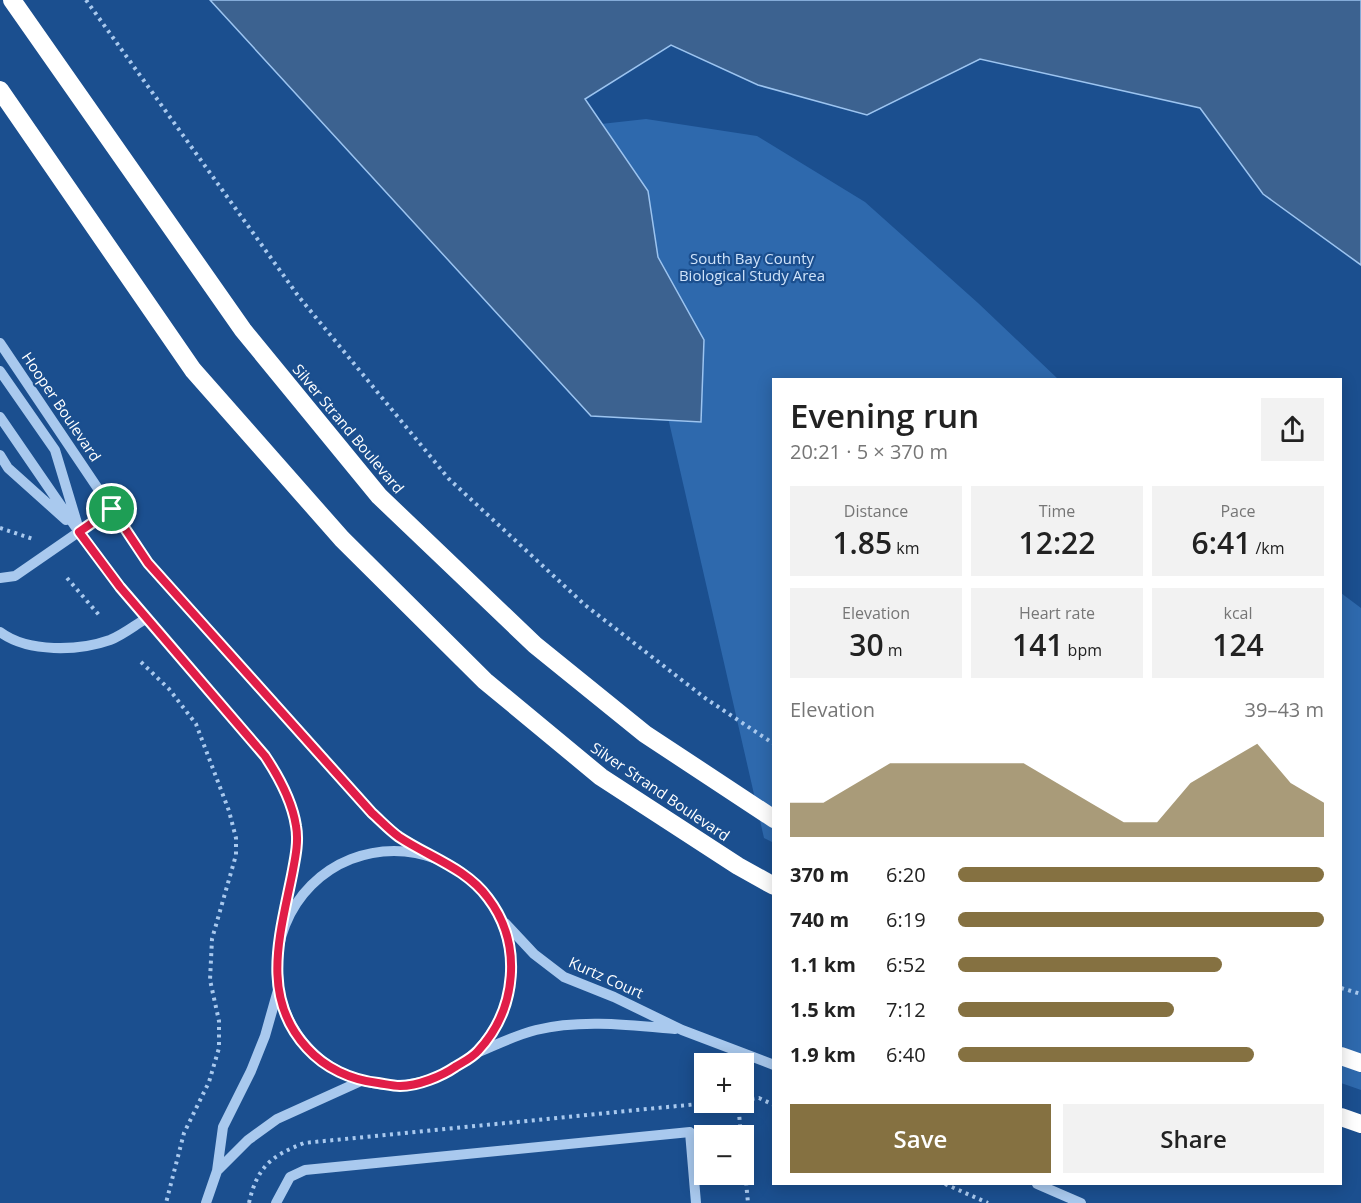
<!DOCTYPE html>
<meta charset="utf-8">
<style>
:root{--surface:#fff;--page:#f2f2f2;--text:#222;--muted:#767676;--accent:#857141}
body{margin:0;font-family:"Open Sans",sans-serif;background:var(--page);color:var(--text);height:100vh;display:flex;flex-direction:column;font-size:22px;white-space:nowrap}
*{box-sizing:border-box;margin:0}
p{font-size:20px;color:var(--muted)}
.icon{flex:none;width:33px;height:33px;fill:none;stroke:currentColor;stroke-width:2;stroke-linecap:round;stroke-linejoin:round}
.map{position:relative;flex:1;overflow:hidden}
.panel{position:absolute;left:772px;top:378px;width:570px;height:807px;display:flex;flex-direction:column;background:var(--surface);border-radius:0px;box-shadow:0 3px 15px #0003}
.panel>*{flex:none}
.fabs{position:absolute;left:694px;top:1053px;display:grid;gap:12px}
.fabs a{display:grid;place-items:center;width:60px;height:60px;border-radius:0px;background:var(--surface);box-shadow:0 3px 15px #0003;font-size:30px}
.pin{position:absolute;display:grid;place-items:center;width:51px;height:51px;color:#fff;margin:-26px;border:3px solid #fff;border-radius:50%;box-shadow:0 2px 6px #0007}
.round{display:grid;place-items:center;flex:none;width:63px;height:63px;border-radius:0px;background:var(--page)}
.overview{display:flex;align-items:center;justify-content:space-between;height:102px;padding:0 18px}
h1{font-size:33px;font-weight:600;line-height:45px}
.metrics{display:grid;grid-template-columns:repeat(3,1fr);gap:9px;height:102px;padding:6px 18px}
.metrics div{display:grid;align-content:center;border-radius:0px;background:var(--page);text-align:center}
.metrics b{font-size:30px;font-weight:600}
.metrics small{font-size:16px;font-weight:400}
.metrics p{font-size:16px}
.chart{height:168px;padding:12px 18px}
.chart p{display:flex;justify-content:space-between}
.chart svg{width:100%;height:108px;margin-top:6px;fill:var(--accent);opacity:.7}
.action{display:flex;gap:12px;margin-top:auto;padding:12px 18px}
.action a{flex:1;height:69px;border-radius:0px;background:var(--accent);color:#fff;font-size:24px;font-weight:600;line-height:69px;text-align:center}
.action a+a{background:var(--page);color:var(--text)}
ul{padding:0 18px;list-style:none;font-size:20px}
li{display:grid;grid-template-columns:96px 72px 1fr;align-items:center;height:45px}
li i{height:15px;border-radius:8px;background:var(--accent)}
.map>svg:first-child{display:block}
.green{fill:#2e69ad}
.water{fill:#3c6290;stroke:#9cc4f0;stroke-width:1.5}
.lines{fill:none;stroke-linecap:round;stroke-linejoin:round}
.path{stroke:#a9c9ee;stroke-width:4;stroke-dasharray:3 4.5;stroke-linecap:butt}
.minor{stroke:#a9c9ee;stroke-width:10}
.highway{stroke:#fff;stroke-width:18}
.route-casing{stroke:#fff;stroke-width:12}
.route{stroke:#e11d48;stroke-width:8}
.labels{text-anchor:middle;stroke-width:4.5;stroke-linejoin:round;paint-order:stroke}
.park-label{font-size:15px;fill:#cfe3fa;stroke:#1b4f8f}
.street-label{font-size:15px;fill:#fff;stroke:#1b4f8f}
</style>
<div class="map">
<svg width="1361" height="1203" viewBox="0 0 1361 1203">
<rect width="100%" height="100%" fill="#1b4f8f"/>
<path class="green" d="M646,119l111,17 108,66 113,101 80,76 -284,1v463l-10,-5 -163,-714z
M1341,593l20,15v482l-20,-7z"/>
<path class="water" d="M210,0h1151v265l-98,-71 -63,-86 -220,-49 -113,56 -109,-30 -87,-40 -86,54 63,92 10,66 46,83 -3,82 -110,-6z"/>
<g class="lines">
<path class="path" d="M86,0l213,297 150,182 136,126 120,93 69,46
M0,528l33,11
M67,578l32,37
M141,662l28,27 27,35 33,87 7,27v17l-24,84 -2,41 9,41v27l-10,34 -25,51 -18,70
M1341,988l20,6
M744,1100l15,-2 15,7
M738,1102l3,34
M744,1160l4,43
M945,1184l43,19
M249,1203c8,-36 22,-47 55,-60l414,-41"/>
<path class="minor" d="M0,343l148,220 224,250 26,23 29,17
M0,371l55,79 22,73
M0,417l79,115 41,55 145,169c14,21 29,46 31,72 3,30 -8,63 -13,93
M0,455l8,13 58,52
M0,578l15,-2 97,-67
M0,632c28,21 79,19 110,8 13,-5 25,-15 37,-22
M277 968a117 117 0 1 1 234 0a117 117 0 1 1-234 0Z
M505,923l29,31 30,23 50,20 68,33 92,35
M479,1052c19,-8 37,-17 57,-22 44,-11 94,-5 139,-1
M217,1171l31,-31 29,-21 84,-38
M1037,1184l44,19
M206,1203l11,-32 6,-44 28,-56 14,-35 13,-46
M276,1203l14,-26 15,-7 385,-38 6,71"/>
<path class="highway" d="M12,0l231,330 136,166 156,149 110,89 129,85
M0,90l193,280 149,169 143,142 116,96 137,89 36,20
M1341,1056l20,7
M1341,1117l20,7"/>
</g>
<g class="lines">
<g class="route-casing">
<path id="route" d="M112,509l36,54 224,250c9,8 17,17 27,24 30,20 67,31 89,61 35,46 29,111 -10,153 -6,7 -15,11 -23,16 -13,9 -37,19 -55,19 -7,0 -15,-2 -22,-3 -27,-3 -53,-15 -71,-35 -47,-51 -27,-113 -15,-173 3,-16 7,-33 4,-49 -4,-26 -17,-49 -31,-70l-145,-169 -41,-55z"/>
</g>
<use href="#route" class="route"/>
</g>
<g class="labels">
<g class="park-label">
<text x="752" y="264">South Bay County<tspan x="752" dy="17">Biological Study Area</tspan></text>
</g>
<g class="street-label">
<text transform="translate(61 407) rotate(56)" y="5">Hooper Boulevard</text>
<text transform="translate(348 429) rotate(50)" y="5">Silver Strand Boulevard</text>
<text transform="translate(660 792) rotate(34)" y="5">Silver Strand Boulevard</text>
<text transform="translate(606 978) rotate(24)" y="5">Kurtz Court</text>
</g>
</g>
</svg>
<div class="fabs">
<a>+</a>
<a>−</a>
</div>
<div class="pin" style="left:112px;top:509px;background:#1e9e55"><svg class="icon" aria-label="arrive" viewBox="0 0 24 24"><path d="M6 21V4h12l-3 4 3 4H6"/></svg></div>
<section class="panel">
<div class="overview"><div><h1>Evening run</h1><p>20:21 · 5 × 370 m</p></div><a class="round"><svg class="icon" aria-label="share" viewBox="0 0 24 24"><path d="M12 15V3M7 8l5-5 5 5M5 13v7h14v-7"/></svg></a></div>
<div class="metrics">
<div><p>Distance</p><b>1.85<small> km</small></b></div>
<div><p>Time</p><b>12:22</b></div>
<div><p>Pace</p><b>6:41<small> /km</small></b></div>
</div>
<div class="metrics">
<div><p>Elevation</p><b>30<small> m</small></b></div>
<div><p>Heart rate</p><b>141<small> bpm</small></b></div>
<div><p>kcal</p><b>124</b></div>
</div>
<div class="chart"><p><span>Elevation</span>39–43 m</p>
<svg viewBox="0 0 160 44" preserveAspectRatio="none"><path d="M0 44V30L10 30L20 22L30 14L40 14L50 14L60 14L70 14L80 22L90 30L100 38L110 38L120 22L130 14L140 6L150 22L160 30V44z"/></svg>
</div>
<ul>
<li><b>370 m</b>6:20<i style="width:100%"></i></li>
<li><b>740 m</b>6:19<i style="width:100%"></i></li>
<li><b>1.1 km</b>6:52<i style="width:72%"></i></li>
<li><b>1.5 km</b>7:12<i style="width:59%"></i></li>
<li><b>1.9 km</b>6:40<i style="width:81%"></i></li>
</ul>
<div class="action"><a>Save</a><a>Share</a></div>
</section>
</div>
